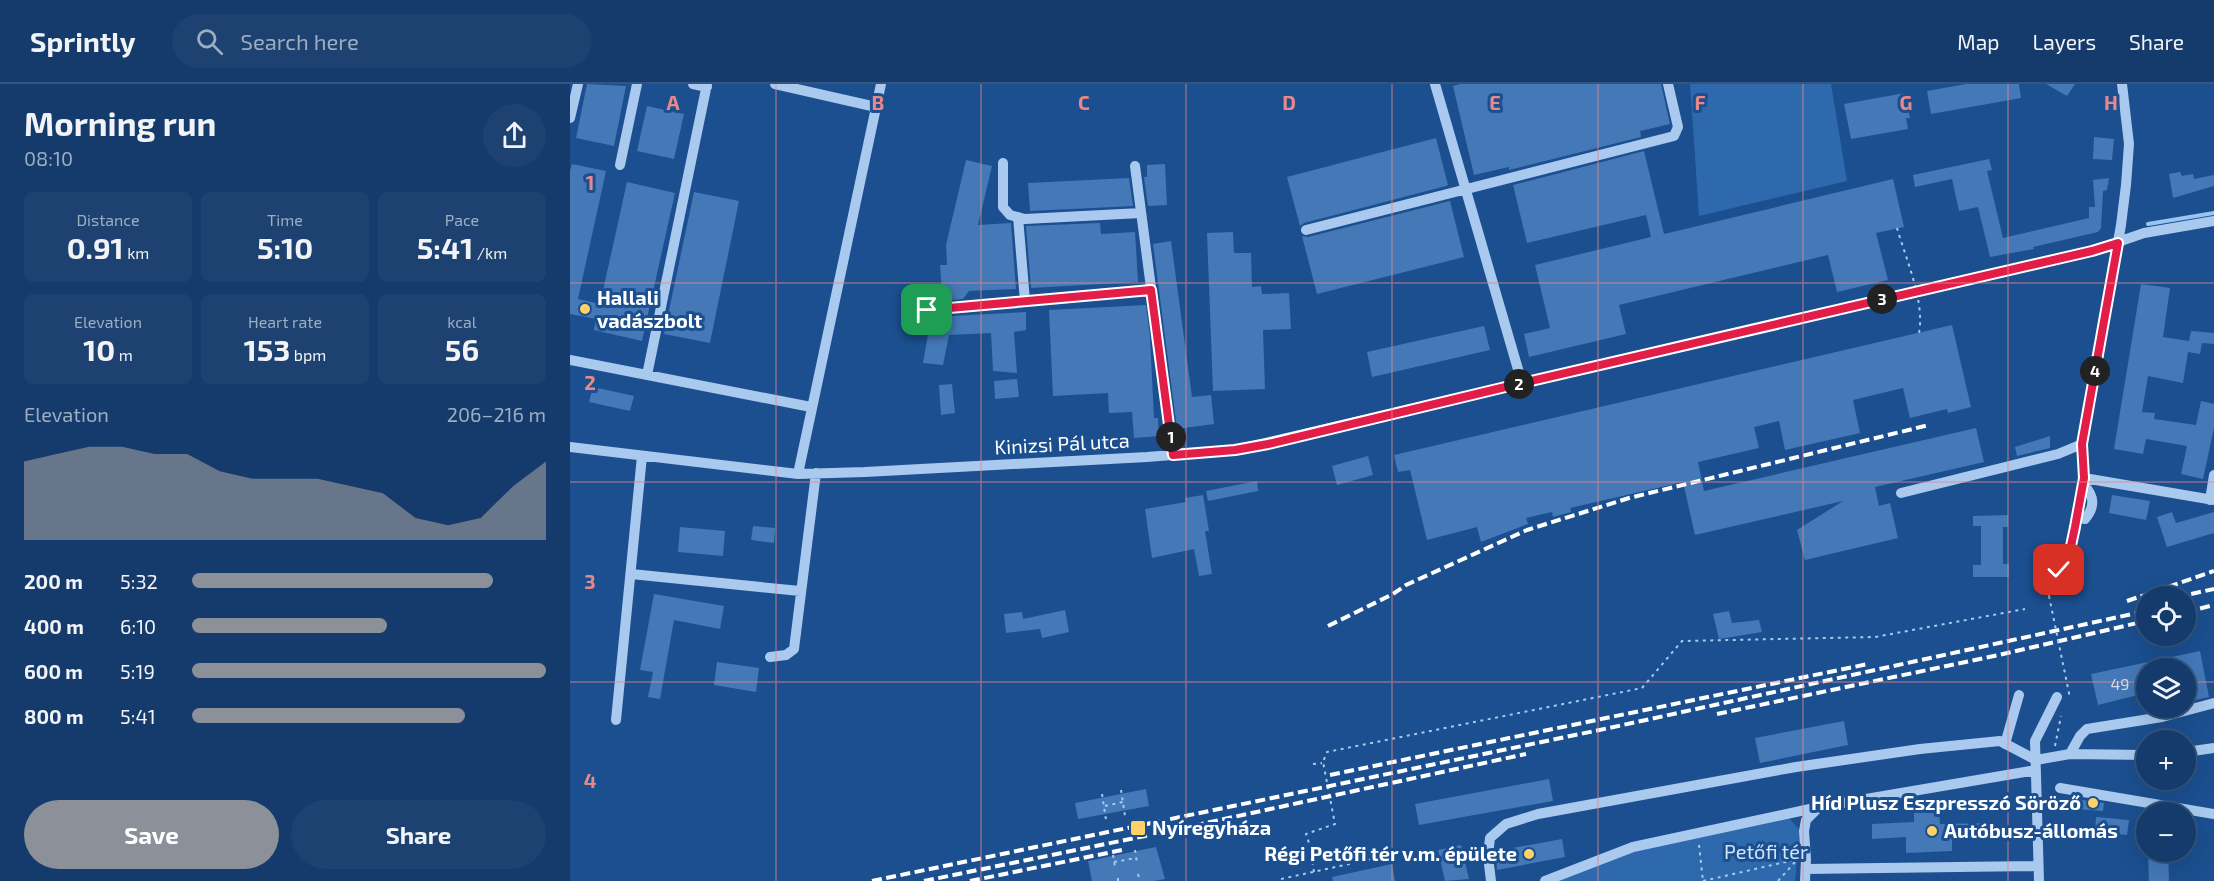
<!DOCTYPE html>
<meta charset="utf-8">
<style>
:root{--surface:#143b6b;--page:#1d4271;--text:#f1f3f6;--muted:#9dadc1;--line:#33557e;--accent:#8c9099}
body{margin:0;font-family:"Exo 2",sans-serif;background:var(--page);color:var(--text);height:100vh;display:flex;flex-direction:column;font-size:22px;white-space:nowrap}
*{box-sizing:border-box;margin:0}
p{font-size:20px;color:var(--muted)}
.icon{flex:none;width:33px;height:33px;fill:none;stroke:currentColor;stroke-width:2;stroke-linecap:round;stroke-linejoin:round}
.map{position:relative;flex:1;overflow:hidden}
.drawer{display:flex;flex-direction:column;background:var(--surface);width:570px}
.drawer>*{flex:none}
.tools{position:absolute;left:1566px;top:502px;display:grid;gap:12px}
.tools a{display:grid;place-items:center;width:60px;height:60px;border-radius:50%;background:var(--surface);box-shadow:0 6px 24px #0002,0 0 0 2px var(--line);font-size:30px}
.pin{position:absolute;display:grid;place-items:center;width:51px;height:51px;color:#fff;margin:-26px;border-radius:12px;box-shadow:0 3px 9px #0006}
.km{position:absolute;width:30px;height:30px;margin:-15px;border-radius:50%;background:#222;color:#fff;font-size:16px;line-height:30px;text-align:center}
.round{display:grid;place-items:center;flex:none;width:63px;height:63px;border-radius:32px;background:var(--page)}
.overview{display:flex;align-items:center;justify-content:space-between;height:102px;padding:0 24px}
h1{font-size:33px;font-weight:700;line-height:45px}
.stats{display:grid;grid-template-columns:repeat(3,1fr);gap:9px;height:102px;padding:6px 24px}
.stats div{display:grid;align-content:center;border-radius:9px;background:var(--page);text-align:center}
.stats b{font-size:30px;font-weight:700}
.stats small{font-size:16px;font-weight:400}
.stats p{font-size:16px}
.chart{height:168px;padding:12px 24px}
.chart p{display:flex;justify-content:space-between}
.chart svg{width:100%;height:108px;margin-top:6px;fill:var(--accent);opacity:.7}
.action{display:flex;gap:12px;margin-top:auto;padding:12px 24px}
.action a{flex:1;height:69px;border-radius:36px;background:var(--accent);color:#fff;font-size:24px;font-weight:700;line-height:69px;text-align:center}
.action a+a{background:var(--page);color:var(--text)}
ul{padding:0 24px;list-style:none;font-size:20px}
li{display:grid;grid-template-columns:96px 72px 1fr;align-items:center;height:45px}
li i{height:15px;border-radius:8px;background:var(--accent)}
header{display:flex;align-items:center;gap:36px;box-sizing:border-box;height:84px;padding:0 30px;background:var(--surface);border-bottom:2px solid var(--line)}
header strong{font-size:28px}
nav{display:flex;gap:33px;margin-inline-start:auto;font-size:21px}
.search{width:420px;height:54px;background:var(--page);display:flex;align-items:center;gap:15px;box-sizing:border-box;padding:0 21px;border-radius:33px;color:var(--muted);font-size:22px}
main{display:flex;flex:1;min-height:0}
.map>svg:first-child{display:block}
.green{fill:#2e69ad}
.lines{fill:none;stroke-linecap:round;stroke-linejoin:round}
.stream{stroke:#9cc4f0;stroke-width:4}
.building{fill:#4478b7}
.path{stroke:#a9c9ee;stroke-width:2;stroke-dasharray:3 4.5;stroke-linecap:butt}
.minor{stroke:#a9c9ee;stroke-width:10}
.rail{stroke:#fff;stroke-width:4;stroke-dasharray:10 4.5;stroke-linecap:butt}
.path-bridge{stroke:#a9c9ee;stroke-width:2;stroke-dasharray:3 4.5;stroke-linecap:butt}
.route-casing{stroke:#fff;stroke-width:12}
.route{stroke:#e11d48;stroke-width:8}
.grid{fill:none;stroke:#e88989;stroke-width:1.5;stroke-opacity:0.55}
.poi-dot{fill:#ffd166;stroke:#1b4f8f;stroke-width:2}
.labels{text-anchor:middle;stroke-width:6;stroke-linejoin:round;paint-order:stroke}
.number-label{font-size:16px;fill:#d0dded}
.poi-label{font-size:20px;font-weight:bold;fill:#fff;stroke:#1b4f8f;text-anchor:start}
.street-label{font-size:20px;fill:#fff;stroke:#1b4f8f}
.park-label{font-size:20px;fill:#cfe3fa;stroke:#1b4f8f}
.grid-label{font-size:20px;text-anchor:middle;font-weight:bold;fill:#e88989;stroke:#1b4f8f;stroke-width:6;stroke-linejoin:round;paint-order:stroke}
</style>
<header>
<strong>Sprintly</strong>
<div class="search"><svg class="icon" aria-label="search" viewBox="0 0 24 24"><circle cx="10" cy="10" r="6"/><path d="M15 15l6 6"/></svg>Search here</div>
<nav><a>Map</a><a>Layers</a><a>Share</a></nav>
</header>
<main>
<section class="drawer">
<div class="overview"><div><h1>Morning run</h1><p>08:10</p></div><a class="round"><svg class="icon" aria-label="share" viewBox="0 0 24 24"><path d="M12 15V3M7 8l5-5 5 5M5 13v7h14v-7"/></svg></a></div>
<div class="stats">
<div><p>Distance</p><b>0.91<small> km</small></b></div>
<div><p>Time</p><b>5:10</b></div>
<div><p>Pace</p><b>5:41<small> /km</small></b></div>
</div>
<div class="stats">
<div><p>Elevation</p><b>10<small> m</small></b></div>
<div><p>Heart rate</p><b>153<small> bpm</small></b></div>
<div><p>kcal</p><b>56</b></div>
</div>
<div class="chart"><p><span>Elevation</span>206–216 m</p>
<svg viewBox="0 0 160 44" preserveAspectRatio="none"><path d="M0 44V12L10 9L20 6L30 6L40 9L50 9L60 16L70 19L80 19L90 19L100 22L110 25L120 35L130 38L140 35L150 22L160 12V44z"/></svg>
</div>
<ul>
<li><b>200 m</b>5:32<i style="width:85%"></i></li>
<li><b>400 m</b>6:10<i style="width:55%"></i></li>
<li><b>600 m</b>5:19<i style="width:100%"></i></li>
<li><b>800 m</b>5:41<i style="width:77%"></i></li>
</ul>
<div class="action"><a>Save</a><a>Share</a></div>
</section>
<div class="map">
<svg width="1644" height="797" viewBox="0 0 1644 797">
<rect width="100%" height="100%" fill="#1b4f8f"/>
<path class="green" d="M1120,0h141l16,97 -148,35z
M1219,734l12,14 4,27 -8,1 -2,21h-246l83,-30z"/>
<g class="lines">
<path class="stream" d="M1578,140l66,-11"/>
</g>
<path class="building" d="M17,0l39,2 -12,60 -38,-8z
M890,0h201l9,40 -30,7 1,6 -132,33v-3l-35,8 -21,-89z
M1396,0h53l2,14 -90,16 -4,-23z
M1476,0h29l-8,12z
M1335,9l5,25h-4l2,11 -57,10 -7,-35z
M77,22l37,8 -10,45 -37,-8z
M1524,53l20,2 -2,21 -19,-1z
M866,54l12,47 -2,1 -142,37 -4,3 -13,-49z
M1074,67l20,83 229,-55 11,48 -28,6 12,47 -51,12 -9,-37 -209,50 7,29 -97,23 -5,-23 26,-6 -15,-63 116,-28 -5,-22 -119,28 -14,-58z
M1419,75l3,11 -5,1 16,67 86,-20v-11h6l-2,-27 16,-2 -2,12 -4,1 -2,37 -3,4 -65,15 1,2 -44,8 -12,-50 -19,4 -7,-32 -37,8 -2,-12z
M396,76l26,6 -14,59 33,-2 5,66 -47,2 -6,8 -28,3 -1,-9 8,-1 -2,-27h7l-1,-20z
M2,80l34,7 -28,128 22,5 27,-122 48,11 -33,148 -48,-11 2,-11 -26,-5v-143z
M595,80l2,41 -19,1 -4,-29h3v-12z
M1610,88l2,4 11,-2 1,5 20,-4v11l-41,12 -4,-24z
M559,94l4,28 -103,5 -2,-28z
M124,108l45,9 -29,142 -46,-9z
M880,117l14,56 -147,37 -15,-58 6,1z
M530,139l1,11 34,-2 3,50 -107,6 -5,-62z
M663,148l1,21h17l1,34 9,-1 1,8 27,-1 2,36 -28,1 2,59 -52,2 -6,-158z
M601,157l21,156 19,-2 3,29 -37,5 -24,-185z
M1571,200l29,4 -7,49 26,4 2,-10 23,2v11l-12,-1 -2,11 -12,-2 -5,31 -35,-7 -6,36 13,1 -1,6 42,6 5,-24 13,3v24l-11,51 -22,-5 6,-28 -41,-7 -3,15 -29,-5z
M576,221l4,31 4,82h4l1,18 -25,2 -2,-26 -23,1 -1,-20 -55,3 -4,-86z
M456,228v18l-12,2 3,41 -24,-2 -2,-38 -42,2 -6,30 -20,-2 8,-46z
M1382,241l19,82 -23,6 -1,-4 -37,9 -7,-30 -50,12 7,33 -75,17 -6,-29 -25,6 5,21 -61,14 6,29 272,-63 8,34 -109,25 4,19 11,-3 8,35 -93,22 -8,-30 46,-29 -148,34 -12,-53 -113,26 1,4 -18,5 -1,-5 -26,6 2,6 -47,18 -4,-15 -50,13 -17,-70 -12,2 -4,-17z
M914,242l6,24 -118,27 -5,-25z
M447,295l2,18 -24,2 -1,-18z
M382,300l3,29 -14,2 -2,-30z
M23,303l41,9 -4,15 -41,-9z
M1480,352v12l-33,8 -2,-9z
M798,372l5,19 -36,10 -5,-19z
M687,397l1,10 -50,10 -2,-10z
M633,411l6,36h-4l7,43 -13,2 -5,-27 -42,9 -7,-49 41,-7 -1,-4z
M1542,411l38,6 -4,19 -37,-7z
M1602,428l4,11 38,-11v21l-47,14 -10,-30z
M1438,431v12h-5v37h6v13h-36v-12h8v-39h-8v-10z
M183,442l22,2 -1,15 -23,-3z
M110,443l45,4 -2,25 -45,-4z
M84,510l70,12 -4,23 -46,-9 -14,79 -12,-2 5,-25 -13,-2z
M495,526l4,22 -27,6 -2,-9 -34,4 -2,-19 18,-2 1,7z
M1159,527l3,12 27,-3 3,12 -43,7 -6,-25z
M1630,567l9,46 -23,5v-33h-40v24l-48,12 -7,-31z
M147,578l42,6 -3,24 -42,-7z
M1274,637l4,24 -88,18 -5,-25z
M979,695l4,22 -134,24 -4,-21z
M576,705l3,17 -71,13 -3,-16z
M1506,715l28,4 -1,8 -28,-2z
M1344,724h25l1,16 52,-1 1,15 -41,2v11l-46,2v-16l-34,2v-15l42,-2z
M1526,733l33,3 -2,15 -32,-3z
M992,755l3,18 -68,13 -1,-19z
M891,761l8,34 -24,2 -7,-31z
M586,763l9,32 -11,2h-62l-4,-20z
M1578,768h20l1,29h-20z
M822,780l3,17h-62l-1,-4z"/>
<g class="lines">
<path class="path" d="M1479,512l-3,-20c22,-11 22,-17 27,-40
M1485,662l6,-30
M743,680l9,-1
M551,706l4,26
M532,710l4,26
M535,722l18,-4
M1129,761l4,36
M565,766l2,13
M543,771l2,12
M544,778l22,-4
M744,788l-4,-26 -4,-12 29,-10 -12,-62 4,-10 315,-64 40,-47 193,-4 150,-28
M568,790l2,7
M548,794v3
M711,795l109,-24
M1133,797l91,-21
M1208,797l17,-19"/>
<path class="minor" d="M123,0l14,3
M205,0l101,23
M865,0l87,299
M0,34l8,-34
M433,79v44l7,8 15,4 116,-6
M50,81l17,-81
M565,82l38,289
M448,133l7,84
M736,146l368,-94 4,-9 -10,-43
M357,226l224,-20
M0,276l241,47
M77,291l60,-291
M0,363l228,27 67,-2 282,-15 88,-7 857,-199 52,-18 70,-12
M228,390l83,-390
M1514,394l130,22
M1331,409l157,-39 24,-10
M1640,416l4,-25
M1507,432l8,3c11,-13 9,-24 -2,-35
M1505,443l9,-49 -2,-34 39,-219 5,-40 3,-41 -7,-60
M61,490l169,17
M200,573l16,-2 8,-6 22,-176
M46,636l26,-264
M1435,660l14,-49
M1616,668l28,-4
M1500,670l10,-18 7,-7 75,-12 52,-14
M1490,704l154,26
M1236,785l232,-3
M921,797l-3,-25 2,-18 16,-14 32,-10 258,-47 124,-18 80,-8 36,19 34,-6 76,1
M975,797l88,-34 186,-40 217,-37
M1235,797l1,-22 -2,-28 2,-11 13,-13
M1469,797l-4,-140 22,-44"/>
<path class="rail" d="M1607,513l37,-8
M1557,517l87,-30
M1616,528l28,-7
M758,542l65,-32 13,-9 121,-55 102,-32 300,-73
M1147,630l282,-59 147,-34
M760,691l538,-111
M302,797l737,-153 537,-117
M354,797l221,-45 381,-82
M400,797l152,-31"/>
<path class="path-bridge" d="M1327,144c9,31 28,74 22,105
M1479,512l21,102"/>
</g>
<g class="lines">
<g class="route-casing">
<path id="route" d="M357,226l224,-20 22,165 62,-5 33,-6 254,-61 570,-132 26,-8 -36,201 2,34 -9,49 -7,33 -9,10"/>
</g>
<use href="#route" class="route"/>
</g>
<path class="grid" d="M206,0v797M411,0v797M616,0v797M822,0v797M1028,0v797M1233,0v797M1438,0v797M0,199h1644M0,398h1644M0,598h1576M1616,598h28"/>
<g class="poi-dot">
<circle cx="15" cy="225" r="6"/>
<circle cx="1523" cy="719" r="6"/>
<rect x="560" y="736" width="16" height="16" rx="3"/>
<circle cx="1362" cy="747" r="6"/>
<circle cx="959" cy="770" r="6"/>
</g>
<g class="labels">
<g class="number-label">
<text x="1550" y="606">49</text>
</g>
<g class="poi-label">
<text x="27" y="221">Hallali<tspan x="27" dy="23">vadászbolt</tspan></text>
<text x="1511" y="726" text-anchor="end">Híd Plusz Eszpresszó Söröző</text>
<text x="582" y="751">Nyíregyháza</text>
<text x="1374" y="754">Autóbusz-állomás</text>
<text x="947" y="777" text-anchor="end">Régi Petőfi tér v.m. épülete</text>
</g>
<g class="street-label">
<text transform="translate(492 360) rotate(-3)" y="7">Kinizsi Pál utca</text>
</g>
<g class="park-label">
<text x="1196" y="775">Petőfi tér</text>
</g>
</g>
<g class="grid-label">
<text x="103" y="26">A</text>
<text x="308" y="26">B</text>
<text x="514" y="26">C</text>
<text x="719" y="26">D</text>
<text x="925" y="26">E</text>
<text x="1130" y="26">F</text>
<text x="1336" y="26">G</text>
<text x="1541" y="26">H</text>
<text x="20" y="106">1</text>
<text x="20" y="306">2</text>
<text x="20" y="505">3</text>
<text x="20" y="704">4</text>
</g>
</svg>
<div class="tools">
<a><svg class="icon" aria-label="locate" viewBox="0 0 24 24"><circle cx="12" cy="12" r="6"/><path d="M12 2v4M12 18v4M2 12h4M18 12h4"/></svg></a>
<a><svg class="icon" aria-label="layers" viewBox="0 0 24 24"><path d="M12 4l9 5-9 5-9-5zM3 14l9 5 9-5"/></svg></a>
<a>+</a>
<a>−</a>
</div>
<div class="pin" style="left:357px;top:226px;background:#1e9e55"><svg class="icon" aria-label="arrive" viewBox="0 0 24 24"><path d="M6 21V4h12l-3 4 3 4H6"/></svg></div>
<div class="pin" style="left:1489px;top:486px;background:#d93025"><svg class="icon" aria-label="check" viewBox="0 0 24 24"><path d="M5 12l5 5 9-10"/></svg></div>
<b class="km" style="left:601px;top:353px">1</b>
<b class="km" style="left:949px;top:300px">2</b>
<b class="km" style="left:1312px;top:215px">3</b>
<b class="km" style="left:1525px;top:287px">4</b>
</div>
</main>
